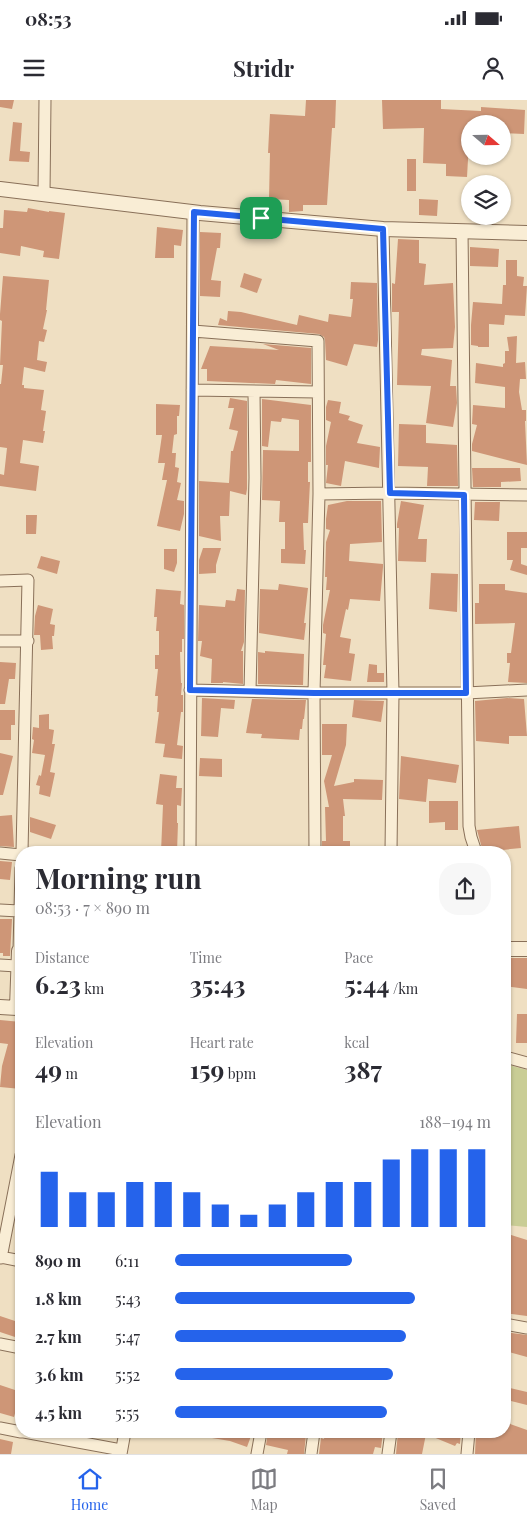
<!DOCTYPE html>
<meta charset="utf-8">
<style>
:root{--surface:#fff;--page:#f7f7f7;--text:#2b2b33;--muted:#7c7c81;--line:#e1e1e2;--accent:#2563eb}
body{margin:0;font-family:"Playfair Display",serif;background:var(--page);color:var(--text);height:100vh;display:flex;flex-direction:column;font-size:19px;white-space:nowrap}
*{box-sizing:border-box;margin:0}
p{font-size:16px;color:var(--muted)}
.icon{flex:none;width:28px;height:28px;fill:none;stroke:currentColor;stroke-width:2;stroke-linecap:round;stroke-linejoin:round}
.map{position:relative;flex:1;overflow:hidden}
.drawer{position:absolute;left:15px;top:746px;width:496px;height:592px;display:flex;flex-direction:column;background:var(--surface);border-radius:20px;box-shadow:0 1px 4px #0004}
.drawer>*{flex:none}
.needle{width:32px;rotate:110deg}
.tools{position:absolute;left:461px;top:15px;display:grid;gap:10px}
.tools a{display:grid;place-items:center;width:50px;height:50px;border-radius:50%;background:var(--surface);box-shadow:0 1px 4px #0004;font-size:25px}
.pin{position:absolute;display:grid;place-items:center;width:42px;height:42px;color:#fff;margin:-21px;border-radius:10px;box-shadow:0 2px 8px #0006}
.round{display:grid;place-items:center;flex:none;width:52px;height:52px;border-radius:20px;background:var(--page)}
.head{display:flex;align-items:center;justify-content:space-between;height:85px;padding:0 20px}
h1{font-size:28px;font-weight:700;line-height:38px}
.metrics{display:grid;grid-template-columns:repeat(3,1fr);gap:8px;height:85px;padding:5px 20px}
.metrics div{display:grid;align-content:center}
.metrics b{font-size:25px;font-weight:700}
.metrics small{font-size:14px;font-weight:400}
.metrics p{font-size:14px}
.chart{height:140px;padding:10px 20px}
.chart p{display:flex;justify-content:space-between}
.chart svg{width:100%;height:90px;margin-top:5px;stroke:var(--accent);stroke-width:6}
ul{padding:0 20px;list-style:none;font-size:16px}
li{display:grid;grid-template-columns:80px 60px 1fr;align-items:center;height:38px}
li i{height:12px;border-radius:6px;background:var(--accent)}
.status{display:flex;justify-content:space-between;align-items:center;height:35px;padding:0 25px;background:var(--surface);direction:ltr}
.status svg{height:14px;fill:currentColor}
header{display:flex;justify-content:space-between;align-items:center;height:65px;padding:0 20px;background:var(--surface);font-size:22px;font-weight:700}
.menu{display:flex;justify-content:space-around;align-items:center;height:70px;border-top:1px solid var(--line);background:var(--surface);font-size:14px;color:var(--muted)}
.menu a{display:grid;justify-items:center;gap:2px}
.menu .active{color:var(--accent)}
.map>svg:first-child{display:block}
.green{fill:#c9cd95}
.building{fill:#ce9677}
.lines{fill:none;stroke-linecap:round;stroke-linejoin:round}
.minor-casing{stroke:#897059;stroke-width:13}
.tertiary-casing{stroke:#897059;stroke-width:16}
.minor{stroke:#f9edd5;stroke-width:11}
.tertiary{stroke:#f9edd5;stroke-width:14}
.route-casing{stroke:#fff;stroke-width:10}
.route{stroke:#2563eb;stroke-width:6}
</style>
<div class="status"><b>08:53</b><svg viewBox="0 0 49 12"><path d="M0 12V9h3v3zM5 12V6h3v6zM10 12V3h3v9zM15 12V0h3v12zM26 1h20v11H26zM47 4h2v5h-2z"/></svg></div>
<header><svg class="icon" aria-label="menu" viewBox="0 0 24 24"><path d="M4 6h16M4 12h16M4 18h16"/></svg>Stridr<svg class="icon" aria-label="person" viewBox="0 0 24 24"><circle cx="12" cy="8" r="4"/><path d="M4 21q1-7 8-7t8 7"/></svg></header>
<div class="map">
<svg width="527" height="1354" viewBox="0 0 527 1354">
<rect width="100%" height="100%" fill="#efdfc2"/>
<path class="green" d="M505,964l22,6v157l-22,-2z"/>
<path class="building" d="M0,0h14l-2,9 -12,-2z
M306,0h30l-1,28h-3l-5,77h-24v6l-14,1v-12l-20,-1 1,-46h-2l2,-39 35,2z
M382,0h59v9l40,2v-4l44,3 -1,24 -22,-1v-9h-32l-3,53 -21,-1v-12l-23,-1 1,-35 -41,1z
M13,22l9,1 -2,28 10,1 -1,10 -20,-1z
M407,59h9v32h-9z
M419,99l19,1 -1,16 -18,-1z
M28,108l21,4v-1l16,2 -6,46 -16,-2 1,-6 -23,-5 -1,10 -20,-3v-25h3l1,-18 23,2z
M157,127l26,3 -2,16 -7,-1v13h-19z
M200,132l21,1 -1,15h-3l-6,32 10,1 -1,16 -20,-1z
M398,139l21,1v23l7,1 -2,21 29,-2 2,44 -2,21 -31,1 -1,6 31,5 -2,26h6l1,17 -4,24 -27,-4 5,-37 -34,-1 2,-73h-7v-29l3,1z
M470,147l29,2 -1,18 -28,-1z
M506,160h11v16l7,1 -1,9h4l-2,30 -20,-1 -1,10 -15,-1v23h-11v-1l-7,-1v-20l2,-23 29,2 1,-19h3z
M244,173l18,6 -5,14 -17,-6z
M3,176l46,4 -3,30h1l-4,19 4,1 -3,12 -5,-1 -2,19 10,2 -2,10 -21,-5 -2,18h2v3l20,2 -3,20 5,1 -3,20h2l-2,12 -20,-3 -3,23 19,3 -3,25 -36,-5v-12l4,1 3,-27 -7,-1v-63h1l2,-19h-3l2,-44 -2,-1v-6z
M351,182l26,1 1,57 -1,7 -23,-3 -7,22 -21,-6 -1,-20 -1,-3 -5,-3 -101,-9 2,-7 7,3 1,-10 13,1 56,13 2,-10 29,7 1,-8 22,3 2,-18h-3z
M517,236l-1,27 9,-1 1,17h-6l-1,13 3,18h4v11h-1l2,44 -55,-14v-7l5,-19 -5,-1 1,-19 32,3v-21l-30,-4 1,-20 27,4v-3l2,-1v-12h4l-2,-14z
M263,244l48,4v36l-35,-4 -1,4 -68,-3v-12h-6l9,-23 69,4z
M230,298l17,3v88l-1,6 -16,-4 -1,25h-9l1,25 -22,-5v-55l30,2 2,-32h2l5,-20 -9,-2 5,-21h-6z
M262,299l49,6v57h-3v20h2l-1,20 -1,21h-5l1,27h2l-1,14 -24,-1v-14h4v-27h-6l1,-21 -18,-1 1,-50 36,1v-31l-17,-2 -1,4 -10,-1 -3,26 -6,-1z
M328,300l13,2 -2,11 11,3 -2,4 15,5 -6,18 23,4 -1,21 -34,-7 -4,25 -15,-3 2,-18h-2v-19l5,-24 -5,-2v-13z
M156,304l24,1 -1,11h-2v18l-3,1 -2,18h4l-1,14 4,1 -2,14 4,1 -4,17 7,1v13l-4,17 -23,-5 10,-46h-5l3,-17h-7l4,-28h-6z
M399,324l27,1v18l31,2 1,41h-31l1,-19 -30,-1z
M472,368h48l1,13 -20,1v5h-28z
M347,401h34l1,41 -32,2 -1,17 34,3v3l-3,34 -30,-2 -2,11 -2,-1 -6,28 11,2 -2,14 6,1 -4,27 -27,-3 2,-13h-3l3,-31 -3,-1v-8l7,-35h-4l1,-13h-2l1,-35 4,-12 -4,-1v-10l2,-14z
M401,401l23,4 -6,34h9l-1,23 -28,-1 1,-33h-2v-4z
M475,402h25l-1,19 -25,-1z
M26,415h11l-1,19h-10z
M507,432h20v16h-6v16l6,2v9l-17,-5 3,-10h-6z
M203,448h18l-5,17v8l-17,1v-14z
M164,449h13v14l-3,9 -10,-3z
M41,456l19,5 -3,13 -20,-6z
M431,473l27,1 -1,38 -28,-3z
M279,484l29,4 -4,35h2l-2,17 -45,-7 1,-44 18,1z
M479,484h26v6l22,3v90l-19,-1 2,-19h-3v-10h4l4,-30 -40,1v-21h4z
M156,489l25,2 -1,13 4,1v34h-2v13h-2l1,31h1l-1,12h2v17h-2l-4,33 6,1 -1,13 -19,-2 2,-13 -10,-1 4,-31h-2l1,-16h-3l3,-27h-3v-14h4v-24h-3l1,-14h-3z
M237,489l8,1 -1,52 -3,9h2v33l-20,-2v1h-12l1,-24 -12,-3 2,-15h-4l1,-36 26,2 1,-7 9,1z
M38,505l15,4 -3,15 5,1 -1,11h-2l1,13 -12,1 -1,-15h-6l1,-19z
M265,551l39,3 -1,31 -45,-1v-32l7,1z
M0,562l16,1 -1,16h-6l-4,25h-5z
M369,564l8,1v8h7v9h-17z
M202,598l33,2 -1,9 -13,-1 -3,29 -17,-1z
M507,598l17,1 3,37h-18v8l-33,-3 -1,-40z
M252,599l54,1 -2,19h-1l-1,10h-2l-1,11 -38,-2 1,-4 -16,-1z
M354,600l30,1 -3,21 -29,-5z
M0,610h15v15h-4v15h-11z
M49,614v15l5,1 -2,14h3l-5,28 5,1 -5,24 -11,-3 1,-8 -4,-1 3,-10 2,1 4,-21 -13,-2 2,-13 -2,-1 1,-12 6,1v-13z
M322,624h25l-1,21 -12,41 20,-4v-3l29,1 -1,20 -39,-1 2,17h-2v25h7v11h-28v-11h4l-1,-34h4l-5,-26 8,-26h-10z
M0,653l13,3 -10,39h-3z
M401,656l58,9 -3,18 -28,-4 -2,23 -27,-3z
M200,658l22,1v18l-23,-1z
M160,674l17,2 -1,12h6l-1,18 -4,-1v18h1l-1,29h-16l2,-47 -7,-1z
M429,701h29v29h-13v-8l-16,1z
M12,715l2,32 -14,-1v-30z
M30,717l26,8 -5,14 -21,-7z
M519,726l2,22 -38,4 -6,-22z
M0,761l12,1 -2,18 -10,-1z
M0,819h12l-2,37h-7v-3h-3z
M505,858h22v31l-22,-3z
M517,914h10v29h-11z
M0,920l21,2v67l-21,-2 2,-21 6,-22 -8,-1z
M505,1133l22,7v76l-22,-3z
M0,1216l21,7v16l-21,-7z
M505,1232l22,3v22l-22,-6z
M0,1285l21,7 -7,25 -14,-4z
M510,1288l17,4v13l-20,-5z
M507,1323l20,7v24h-52l1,-22h29z
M207,1332h33l11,4 -4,11 -17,-6 -24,-4z
M268,1332h28l10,3 -2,19h-17l1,-4 -22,-5z
M325,1332h58l-2,16 -6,-1 -2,7h-54l2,-16 3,1z
M398,1332h63l-1,12 -3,-1 -2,3 -29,-12 -4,20h-26z
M0,1339l13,3 -2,12h-11z"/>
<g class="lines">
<g class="minor-casing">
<path id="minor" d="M44,94l1,-94
M383,129l10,464 -2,159
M462,131l7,595 2,11 5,15
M192,290l125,2
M319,394l70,-1 138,2
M0,481l28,-1 -6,272
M0,541h28
M190,590l124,3 5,-199 -1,-153 -125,-10
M250,591l5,-213 -1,-86
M190,752l3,-640
M315,752l-1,-159h152l61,-3
M0,753l21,2
M0,810l19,1
M19,851l2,-83
M0,865l17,1
M505,957l22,6
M0,1157l21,4
M1,1158l20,-103
M505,1224l22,4
M0,1244l21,4
M0,1328l21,4
M24,1332l97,18
M121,1354l4,-22
M257,1354l4,-22
M311,1354l3,-22
M388,1354l3,-22
M467,1354l2,-22"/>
</g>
<g class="tertiary-casing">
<path id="tertiary" d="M0,89l200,24 183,16 144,4
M505,849h22
M0,907l17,1 2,-57h2"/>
</g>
<use href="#minor" class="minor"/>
<use href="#tertiary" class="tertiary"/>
</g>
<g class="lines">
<g class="route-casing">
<path id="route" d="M194,112l189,17 7,264 74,2 2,198h-152l-124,-3z"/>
</g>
<use href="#route" class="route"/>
</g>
</svg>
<div class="tools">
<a><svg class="needle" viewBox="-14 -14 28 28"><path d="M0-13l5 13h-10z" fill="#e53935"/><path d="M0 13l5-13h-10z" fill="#7c7c81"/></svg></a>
<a><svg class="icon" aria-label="layers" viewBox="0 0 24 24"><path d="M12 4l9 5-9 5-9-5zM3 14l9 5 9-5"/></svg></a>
</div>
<div class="pin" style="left:261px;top:118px;background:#1e9e55"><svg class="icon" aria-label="arrive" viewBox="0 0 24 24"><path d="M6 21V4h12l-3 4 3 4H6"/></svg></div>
<section class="drawer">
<div class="head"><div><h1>Morning run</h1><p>08:53 · 7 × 890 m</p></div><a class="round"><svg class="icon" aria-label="share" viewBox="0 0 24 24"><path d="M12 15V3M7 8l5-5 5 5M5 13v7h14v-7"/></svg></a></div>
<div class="metrics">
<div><p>Distance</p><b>6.23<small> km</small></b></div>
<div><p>Time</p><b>35:43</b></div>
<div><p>Pace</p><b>5:44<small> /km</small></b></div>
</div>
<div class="metrics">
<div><p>Elevation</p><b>49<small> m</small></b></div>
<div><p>Heart rate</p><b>159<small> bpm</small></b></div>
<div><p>kcal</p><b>387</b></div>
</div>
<div class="chart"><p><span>Elevation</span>188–194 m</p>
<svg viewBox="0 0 160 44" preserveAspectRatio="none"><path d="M5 44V17M15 44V27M25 44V27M35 44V22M45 44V22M55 44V27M65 44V33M75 44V38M85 44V33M95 44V27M105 44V22M115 44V22M125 44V11M135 44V6M145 44V6M155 44V6"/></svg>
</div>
<ul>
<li><b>890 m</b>6:11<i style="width:56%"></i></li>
<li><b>1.8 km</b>5:43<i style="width:76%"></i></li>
<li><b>2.7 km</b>5:47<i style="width:73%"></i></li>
<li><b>3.6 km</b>5:52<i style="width:69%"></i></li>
<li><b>4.5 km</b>5:55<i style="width:67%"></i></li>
</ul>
</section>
</div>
<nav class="menu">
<a class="active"><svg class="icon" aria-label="home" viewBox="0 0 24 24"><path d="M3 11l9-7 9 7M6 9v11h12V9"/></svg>Home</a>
<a><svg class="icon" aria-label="map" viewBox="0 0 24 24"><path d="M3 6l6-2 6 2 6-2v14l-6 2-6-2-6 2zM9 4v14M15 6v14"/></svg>Map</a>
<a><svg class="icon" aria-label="saved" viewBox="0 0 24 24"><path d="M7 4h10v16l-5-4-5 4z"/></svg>Saved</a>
</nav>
